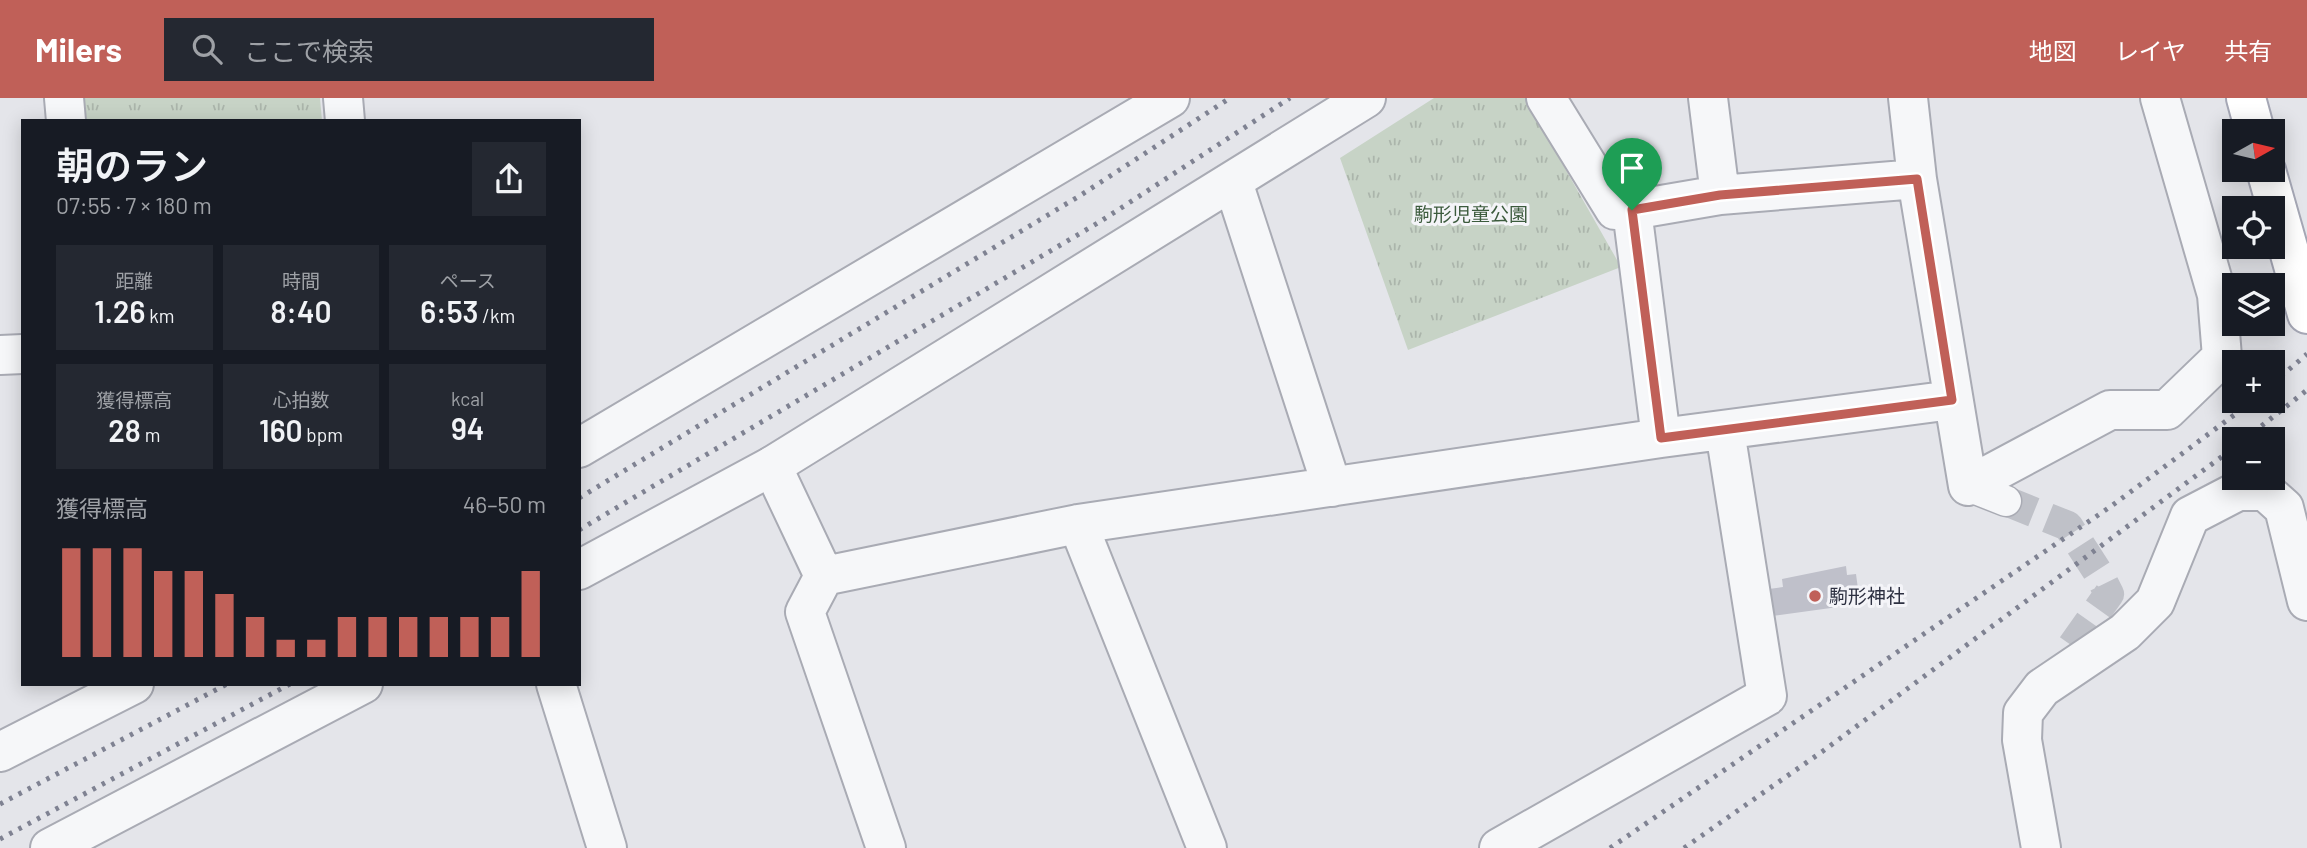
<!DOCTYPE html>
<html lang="ja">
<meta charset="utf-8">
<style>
:root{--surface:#171b24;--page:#242831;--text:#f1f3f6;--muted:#9ea1a6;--accent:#c06058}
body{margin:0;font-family:Barlow,"Noto Sans JP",sans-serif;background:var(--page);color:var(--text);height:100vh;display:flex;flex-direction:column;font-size:26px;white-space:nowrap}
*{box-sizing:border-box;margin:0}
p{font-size:23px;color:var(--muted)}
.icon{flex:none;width:38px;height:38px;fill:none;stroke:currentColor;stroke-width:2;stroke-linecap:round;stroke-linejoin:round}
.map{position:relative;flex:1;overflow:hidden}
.sheet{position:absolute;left:21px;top:21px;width:560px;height:567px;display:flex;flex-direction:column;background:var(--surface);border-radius:0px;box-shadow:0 4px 18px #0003}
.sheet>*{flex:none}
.needle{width:46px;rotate:82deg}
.buttons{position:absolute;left:2222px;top:21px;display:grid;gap:14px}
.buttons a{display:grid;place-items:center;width:63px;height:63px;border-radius:0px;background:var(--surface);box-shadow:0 4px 18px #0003;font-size:35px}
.pin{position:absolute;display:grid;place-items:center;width:60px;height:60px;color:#fff;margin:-72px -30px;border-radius:50% 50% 50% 0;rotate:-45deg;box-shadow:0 0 7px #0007}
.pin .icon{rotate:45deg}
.round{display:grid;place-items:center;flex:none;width:74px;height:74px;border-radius:0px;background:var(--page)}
.headline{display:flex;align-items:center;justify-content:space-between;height:119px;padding:0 35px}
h1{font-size:38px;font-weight:600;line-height:52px}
.metrics{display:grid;grid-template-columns:repeat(3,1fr);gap:10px;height:119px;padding:7px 35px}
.metrics div{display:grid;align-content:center;border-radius:0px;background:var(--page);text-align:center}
.metrics b{font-size:30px;font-weight:600}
.metrics small{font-size:19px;font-weight:400}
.metrics p{font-size:19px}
.chart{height:196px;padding:14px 35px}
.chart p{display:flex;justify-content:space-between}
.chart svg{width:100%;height:126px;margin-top:7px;stroke:var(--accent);stroke-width:6}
header{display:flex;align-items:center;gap:42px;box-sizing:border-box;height:98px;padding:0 35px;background:var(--accent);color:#fff}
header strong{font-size:33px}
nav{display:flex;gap:38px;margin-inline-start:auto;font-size:24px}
.search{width:490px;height:63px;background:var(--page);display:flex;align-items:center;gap:18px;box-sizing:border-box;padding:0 24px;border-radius:0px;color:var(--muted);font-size:26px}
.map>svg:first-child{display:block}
.grass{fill:url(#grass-tufts)}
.building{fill:#bfc0ca}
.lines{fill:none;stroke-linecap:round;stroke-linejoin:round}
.pedestrian-tunnel{stroke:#bfc1c8;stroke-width:30;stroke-dasharray:30 15;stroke-linecap:butt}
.pedestrian-casing{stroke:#a9abb4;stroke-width:33}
.minor-casing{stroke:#a9abb4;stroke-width:42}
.tertiary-casing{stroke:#a9abb4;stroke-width:42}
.primary-casing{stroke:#a5a7b5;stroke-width:42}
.pedestrian{stroke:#f6f7f9;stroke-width:30}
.minor{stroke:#f6f7f9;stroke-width:38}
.tertiary{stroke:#f6f7f9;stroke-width:38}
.primary{stroke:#fff;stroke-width:38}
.rail{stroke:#7f8292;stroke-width:5;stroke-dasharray:3.5 7;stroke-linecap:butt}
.route-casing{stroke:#fff;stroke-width:14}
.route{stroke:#c06058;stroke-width:9}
.poi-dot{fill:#c06058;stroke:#f4f4f8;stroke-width:2.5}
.labels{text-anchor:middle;stroke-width:6;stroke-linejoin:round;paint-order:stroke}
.park-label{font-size:19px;fill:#3c5b3d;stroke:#f4f4f8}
.poi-label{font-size:19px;fill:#2d3041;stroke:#f4f4f8;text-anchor:start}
</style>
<header>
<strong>Milers</strong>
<div class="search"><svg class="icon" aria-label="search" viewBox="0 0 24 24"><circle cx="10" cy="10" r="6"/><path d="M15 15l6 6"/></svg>ここで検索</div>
<nav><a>地図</a><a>レイヤ</a><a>共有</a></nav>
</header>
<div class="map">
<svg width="2307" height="750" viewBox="0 0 2307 750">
<defs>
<pattern id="grass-tufts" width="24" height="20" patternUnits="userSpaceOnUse" patternTransform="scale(1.75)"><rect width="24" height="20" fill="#c7d3c6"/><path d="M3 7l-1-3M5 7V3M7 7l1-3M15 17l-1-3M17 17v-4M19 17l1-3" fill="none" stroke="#abb5ab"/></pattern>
</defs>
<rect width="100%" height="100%" fill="#e4e5ea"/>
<path class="grass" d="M80,0h240l2,23h-240z
M1434,0h91l96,169 -213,83 -68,-192z"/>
<path class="building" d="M1846,468l1,9 9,-1 4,30 -88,12 -3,-27 14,-2 -1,-8z"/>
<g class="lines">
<path class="pedestrian-tunnel" d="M2006,403l62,25 31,48 10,20 -39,55"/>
<g class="pedestrian-casing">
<path id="pedestrian" d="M1968,388l38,15"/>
</g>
<g class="minor-casing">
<path id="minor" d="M64,0l2,23
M343,0l2,23
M1546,0l69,112h17l88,-15 197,-16
M1708,0l12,97
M1908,0l9,81 51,307 142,-76h57l55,-53 -5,-62 -57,-197
M1233,84l99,305
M1632,112l29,228
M0,257l23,-1
M772,368l52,110 254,-52 583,-86 291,-38
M1078,426l129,324
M824,478l-19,36 81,236
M556,586l51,164
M1499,750l268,-152 -42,-265
M2041,750l-19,-108 1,-27 19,-25 83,-56 30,-30 35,-86 48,-25h27l19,17 23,93"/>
</g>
<g class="tertiary-casing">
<path id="tertiary" d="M579,350l591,-350
M579,472l193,-104 594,-368
M0,654l134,-68
M50,750l313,-164"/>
</g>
<g class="primary-casing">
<path id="primary" d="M2246,0l9,33
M2266,72l41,144"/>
</g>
<use href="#pedestrian" class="pedestrian"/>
<use href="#minor" class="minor"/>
<use href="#tertiary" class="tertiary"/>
<use href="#primary" class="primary"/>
<path class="rail" d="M2273,285l34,-29
M2245,341l62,-49
M579,400l502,-303 149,-97
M579,432l522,-309 189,-123
M0,706l227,-120
M0,741l290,-155
M1610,750l500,-341 143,-106
M1684,750l139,-97 412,-304"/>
</g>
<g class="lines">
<g class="route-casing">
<path id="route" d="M1917,81l35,221 -291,38 -29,-228 88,-15z"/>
</g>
<use href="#route" class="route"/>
</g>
<circle class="poi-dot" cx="1815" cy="498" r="7"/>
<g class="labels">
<g class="park-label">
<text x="1471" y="123">駒形児童公園</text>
</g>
<g class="poi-label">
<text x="1829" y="505">駒形神社</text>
</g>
</g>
</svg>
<div class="buttons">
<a><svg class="needle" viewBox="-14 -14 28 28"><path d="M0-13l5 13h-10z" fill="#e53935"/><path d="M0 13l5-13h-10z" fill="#9ea1a6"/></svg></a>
<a><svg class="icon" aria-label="locate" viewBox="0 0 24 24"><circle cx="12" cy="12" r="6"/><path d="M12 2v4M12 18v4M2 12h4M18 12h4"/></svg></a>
<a><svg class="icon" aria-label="layers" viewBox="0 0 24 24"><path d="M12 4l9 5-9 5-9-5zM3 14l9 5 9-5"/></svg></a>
<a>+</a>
<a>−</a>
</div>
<div class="pin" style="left:1632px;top:112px;background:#1e9e55"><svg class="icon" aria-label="arrive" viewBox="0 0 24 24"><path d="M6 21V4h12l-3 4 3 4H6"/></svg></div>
<section class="sheet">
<div class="headline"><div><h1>朝のラン</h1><p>07:55 · 7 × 180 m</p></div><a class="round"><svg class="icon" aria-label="share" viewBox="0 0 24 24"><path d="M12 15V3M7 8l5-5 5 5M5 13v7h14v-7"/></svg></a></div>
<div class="metrics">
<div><p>距離</p><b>1.26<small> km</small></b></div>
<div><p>時間</p><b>8:40</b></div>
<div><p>ペース</p><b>6:53<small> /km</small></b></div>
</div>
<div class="metrics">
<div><p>獲得標高</p><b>28<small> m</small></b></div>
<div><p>心拍数</p><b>160<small> bpm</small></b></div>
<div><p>kcal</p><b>94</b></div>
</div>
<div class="chart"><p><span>獲得標高</span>46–50 m</p>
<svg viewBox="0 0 160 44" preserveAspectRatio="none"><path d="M5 44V6M15 44V6M25 44V6M35 44V14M45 44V14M55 44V22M65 44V30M75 44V38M85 44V38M95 44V30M105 44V30M115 44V30M125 44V30M135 44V30M145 44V30M155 44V14"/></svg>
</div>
</section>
</div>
